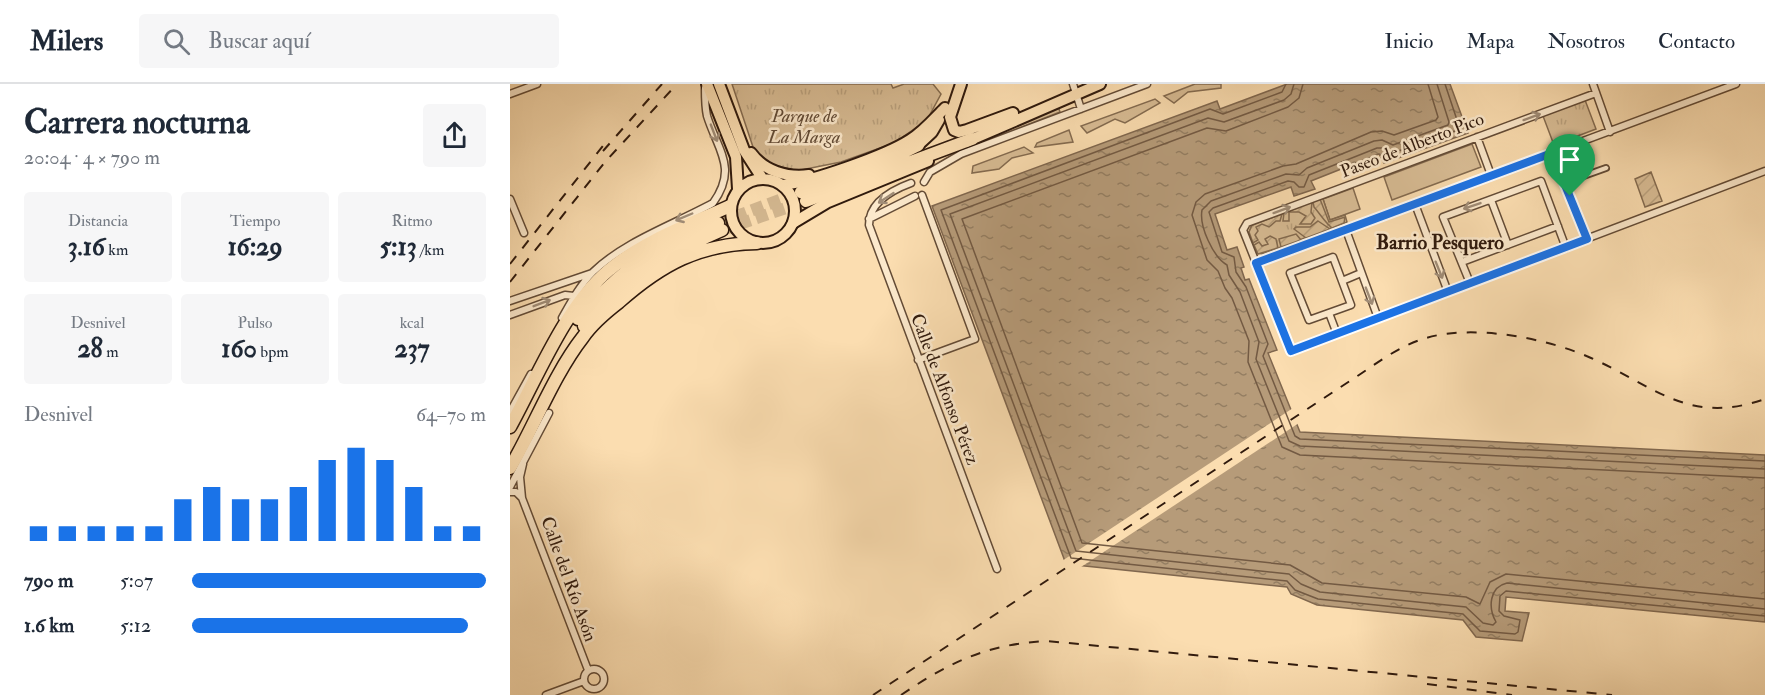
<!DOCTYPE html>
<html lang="es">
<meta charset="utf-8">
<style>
:root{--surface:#fff;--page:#f6f6f7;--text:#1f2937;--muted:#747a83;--line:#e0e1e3;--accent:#1a73e8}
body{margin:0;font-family:"IM FELL Double Pica",serif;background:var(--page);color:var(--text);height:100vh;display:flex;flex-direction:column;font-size:22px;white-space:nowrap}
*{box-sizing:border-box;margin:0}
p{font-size:20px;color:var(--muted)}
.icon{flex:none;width:33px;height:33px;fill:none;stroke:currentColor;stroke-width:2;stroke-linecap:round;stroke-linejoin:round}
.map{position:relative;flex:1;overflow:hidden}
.drawer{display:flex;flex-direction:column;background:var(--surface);width:510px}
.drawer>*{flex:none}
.pin{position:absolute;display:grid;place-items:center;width:51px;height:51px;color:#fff;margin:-62px -26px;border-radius:50% 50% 50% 0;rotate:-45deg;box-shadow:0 0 6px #0007}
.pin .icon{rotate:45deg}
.round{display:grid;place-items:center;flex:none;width:63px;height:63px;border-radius:6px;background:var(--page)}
.overview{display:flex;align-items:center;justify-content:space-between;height:102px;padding:0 24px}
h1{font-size:33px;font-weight:700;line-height:45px}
.figures{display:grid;grid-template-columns:repeat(3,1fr);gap:9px;height:102px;padding:6px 24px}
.figures div{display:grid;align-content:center;border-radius:6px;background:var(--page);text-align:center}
.figures b{font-size:26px;font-weight:700}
.figures small{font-size:16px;font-weight:400}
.figures p{font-size:16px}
.chart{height:168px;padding:12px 24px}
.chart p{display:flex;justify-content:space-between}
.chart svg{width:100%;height:108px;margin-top:6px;stroke:var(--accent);stroke-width:6}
ul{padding:0 24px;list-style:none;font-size:20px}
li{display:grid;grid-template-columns:96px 72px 1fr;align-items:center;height:45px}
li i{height:15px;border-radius:8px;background:var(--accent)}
header{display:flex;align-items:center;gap:36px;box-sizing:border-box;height:84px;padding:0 30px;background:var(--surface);border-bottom:2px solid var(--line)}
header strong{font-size:28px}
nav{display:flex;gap:33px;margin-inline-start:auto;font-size:21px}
.search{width:420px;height:54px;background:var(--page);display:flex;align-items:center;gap:15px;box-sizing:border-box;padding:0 21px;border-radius:6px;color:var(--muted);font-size:22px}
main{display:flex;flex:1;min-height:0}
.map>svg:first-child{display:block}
.grass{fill:#d8bc94;stroke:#846b50;stroke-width:1.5}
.park{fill:url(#park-tufts);stroke:#846b50;stroke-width:1.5}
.garden{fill:url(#garden-furrows);stroke:#846b50;stroke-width:1.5}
.water{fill:url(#water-ripples);stroke:#80674e;stroke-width:1.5}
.pier{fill:#fbddb0}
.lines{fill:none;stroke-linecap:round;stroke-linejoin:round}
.shore{stroke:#735a43;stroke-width:1.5}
.motorway-tunnel{stroke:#d2b68f;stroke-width:12;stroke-dasharray:12 6;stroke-linecap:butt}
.pedestrian-casing{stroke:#634b36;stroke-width:8}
.minor-casing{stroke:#634b36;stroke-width:9}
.primary-casing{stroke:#301a0d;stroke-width:14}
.trunk-casing{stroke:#301a0d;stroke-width:14}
.motorway-casing{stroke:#301a0d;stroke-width:15}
.pedestrian{stroke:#fce9cc;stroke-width:4.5}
.minor{stroke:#fce9cc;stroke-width:6}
.primary{stroke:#fbddb0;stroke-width:10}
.trunk{stroke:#fbddb0;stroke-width:10}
.motorway{stroke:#fbddb0;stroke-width:12}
.rail{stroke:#301a0d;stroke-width:2;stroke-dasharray:10 10;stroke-linecap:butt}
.oneway{stroke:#a08c76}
.route-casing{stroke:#fff;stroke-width:12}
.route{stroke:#1a73e8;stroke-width:8}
.labels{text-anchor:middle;stroke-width:5;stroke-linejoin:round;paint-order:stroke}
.park-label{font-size:18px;font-style:italic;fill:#624b36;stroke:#fce9cc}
.street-label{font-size:18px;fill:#301a0d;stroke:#fce9cc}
.neighbourhood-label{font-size:20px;font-weight:bold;fill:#301a0d;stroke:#fce9cc}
</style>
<header>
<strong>Milers</strong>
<div class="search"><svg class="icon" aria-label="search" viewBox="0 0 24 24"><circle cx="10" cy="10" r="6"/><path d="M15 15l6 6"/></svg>Buscar aquí</div>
<nav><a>Inicio</a><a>Mapa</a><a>Nosotros</a><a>Contacto</a></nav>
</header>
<main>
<section class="drawer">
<div class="overview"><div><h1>Carrera nocturna</h1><p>20:04 · 4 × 790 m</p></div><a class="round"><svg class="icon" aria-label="share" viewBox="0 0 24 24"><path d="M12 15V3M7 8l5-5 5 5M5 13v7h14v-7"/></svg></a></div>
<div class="figures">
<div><p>Distancia</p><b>3.16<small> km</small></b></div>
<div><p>Tiempo</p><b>16:29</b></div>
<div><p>Ritmo</p><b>5:13<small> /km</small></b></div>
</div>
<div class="figures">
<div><p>Desnivel</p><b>28<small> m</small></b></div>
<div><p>Pulso</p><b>160<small> bpm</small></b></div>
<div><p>kcal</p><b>237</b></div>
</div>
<div class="chart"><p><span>Desnivel</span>64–70 m</p>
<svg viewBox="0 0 160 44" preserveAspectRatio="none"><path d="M5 44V38M15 44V38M25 44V38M35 44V38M45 44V38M55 44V27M65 44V22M75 44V27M85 44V27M95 44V22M105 44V11M115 44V6M125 44V11M135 44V22M145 44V38M155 44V38"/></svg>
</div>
<ul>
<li><b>790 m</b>5:07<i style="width:100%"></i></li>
<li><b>1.6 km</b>5:12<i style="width:94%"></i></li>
</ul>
</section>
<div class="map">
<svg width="1255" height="611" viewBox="0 0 1255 611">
<defs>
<pattern id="park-tufts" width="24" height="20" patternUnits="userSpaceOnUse" patternTransform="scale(1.5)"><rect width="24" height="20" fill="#d8bc94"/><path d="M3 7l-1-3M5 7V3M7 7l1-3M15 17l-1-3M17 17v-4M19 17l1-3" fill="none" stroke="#baa17e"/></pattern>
<pattern id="garden-furrows" width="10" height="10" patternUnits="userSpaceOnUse" patternTransform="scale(1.5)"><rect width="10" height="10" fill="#d8bc94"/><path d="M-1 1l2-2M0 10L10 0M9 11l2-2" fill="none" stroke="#baa17e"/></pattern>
<pattern id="water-ripples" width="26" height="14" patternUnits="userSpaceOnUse" patternTransform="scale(1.5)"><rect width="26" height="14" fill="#b69b79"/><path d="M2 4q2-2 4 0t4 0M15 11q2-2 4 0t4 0" fill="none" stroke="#947e62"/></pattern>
</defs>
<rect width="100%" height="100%" fill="#fbddb0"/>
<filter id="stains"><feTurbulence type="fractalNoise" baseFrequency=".00333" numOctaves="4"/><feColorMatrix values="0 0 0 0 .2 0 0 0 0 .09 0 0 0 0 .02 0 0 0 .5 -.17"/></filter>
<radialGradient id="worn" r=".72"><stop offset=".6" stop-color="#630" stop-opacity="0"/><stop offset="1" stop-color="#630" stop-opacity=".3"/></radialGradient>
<path class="grass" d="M685,0h26v4l-33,4 -14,11 -10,-7z
M645,15l5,4 -35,20 -10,-4 -28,14 -6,-7z
M548,22l2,6 -97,38 -1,-2z
M559,46l4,12 -38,5 2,-4z
M962,60l9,23 -89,33 -8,-23z
M514,63l9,6 -21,5 -13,11 -27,4 1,-7z
M843,104l7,21 -30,11 -7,-21z"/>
<path class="park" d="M222,0h159l2,4 11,-4h29l8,10 -14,26 -33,23 -53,19 -45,9 -25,-7 -17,-14z
M1075,16l11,29 -42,16 -11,-29z
M810,115h3l7,21 15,-5 2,7 -85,32 -6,-2 -7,-20 3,-7z"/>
<path class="garden" d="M1141,88l11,29 -17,6 -10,-28z
M810,115l9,23 16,-5 -1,6 -12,5c-8,-7 -11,-13 -18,-21l-1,-5z
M802,118l-1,10 4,6 -4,6h-11l6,-8 -7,-4h-10v9h-6l1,-8z
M772,130l-2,7h-4l-7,6 -7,-3 -6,3 2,4 -3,4 3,5 -5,3 -4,-11 3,-7z
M808,137l12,8 -24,9 -12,-9 2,-2h14z
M786,150l5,6 -20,7 -2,-8z
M760,152l6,3 2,9 -20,6 -4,-9 5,-3 3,4 6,-2 -3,-5z"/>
<path class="water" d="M777,0h163l18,49 -84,30 -5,-9 -68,27 4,8 -21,7 -3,-9 -76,27 12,36 10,-3 7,20 -3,1 4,12 4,-1 28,71 -9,3 32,79 465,23v167l-259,-25 -1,14 24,2 -7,28 -46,-4 -13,-17 -146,-15 -26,-11 -4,-7 -221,-23 -134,-358 285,-105 3,8z"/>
<path class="pier" d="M783,324l6,15 -221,146 -12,-2 -4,-6z"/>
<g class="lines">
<path class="shore" d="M776,0l-4,8 -59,22 -13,-5 -269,101 130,348 216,23 8,9 23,9 145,15 17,17 35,3 3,-2 2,-12 -16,-4 -5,-5 1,-15 6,-5 259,25
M784,0l-3,10 -7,6 -60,22 -16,-4 -258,96 126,337 213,23 12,10 19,8 146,15 17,16 10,2 3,-3c-8,-14 -7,-35 11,-39l258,26
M793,0l-4,14 -11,9 -62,24 -19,-3 -245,91 120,324 208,22 32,18 144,14 14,7 10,-22 16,-8 259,25
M918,0l10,33 -2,3 -42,15 -12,-4 -11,1 -75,32 -13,2 -78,28 -9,8 -4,13 15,45 11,11 7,17 7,10 17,43 -1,21 34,85 18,8 465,23
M927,0l12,38 -1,3 -55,20 -11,-5 -8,1 -67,27 -8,7 -13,-1 -75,27 -9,9c-3,16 11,47 25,55l2,10 11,17 19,50 -3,17 33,82 11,5 465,23
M935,0l14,42 -1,4 -68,24 -7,-6h-6l-68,27 -5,12h-5l-5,-5 -6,-1 -75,27 -4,4 13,40 12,5 2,15 10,15 22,57 -5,12 32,80 5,3 465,22"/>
<path class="motorway-tunnel" d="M208,139l83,-31
M212,146l84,-29"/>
<g class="pedestrian-casing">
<path id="pedestrian" d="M1054,99l42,-15"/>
</g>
<g class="minor-casing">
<path id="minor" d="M563,0l8,25
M1083,0l17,48
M1086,9l-349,130 -4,7 48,121 474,-180
M0,10l27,-10
M967,53l14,38
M1042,69l35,86
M414,98l6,-10 31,-18 186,-70
M401,99c-19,7 -42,20 -42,42l128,344
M0,115l14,34
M981,116l17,45
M905,120l33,88
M359,135l46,-23
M836,146l32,88
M823,173l18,48 -42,15 -19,-47z
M952,178l96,-36
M746,179l480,-179
M832,197l19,-8
M960,199l-27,-66 98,-36 25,67
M0,217l82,-28
M819,229l8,21
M0,231l55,-20 9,1
M52,234c9,-16 18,-33 31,-46 32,-31 82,-48 120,-69 25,-35 5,-52 -6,-87 -2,-9 -2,-19 -2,-28
M408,276l57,-21 -53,-144
M0,328l21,-38
M13,380l-3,13 2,21 66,172
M0,403l39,-74
M0,408h6l6,6
M74 595a10 10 0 1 1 20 0a10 10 0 1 1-20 0Z
M36,611l38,-14"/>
</g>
<g class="primary-casing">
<path id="primary" d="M451,0l-11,33 4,13 5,2 8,-2 46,-17
M456,58l134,-58
M408,61l14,-13 7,-12
M241,69c13,18 36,25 58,22
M273,101c30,-4 102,-29 127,-45 13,-8 24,-21 35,-32
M283,139l35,-21 100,-41"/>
</g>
<g class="trunk-casing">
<path id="trunk" d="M197,0l29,73 2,32
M209,0l25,66 18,28
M221 127a32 32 0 1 1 64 0a32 32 0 1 1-64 0Z"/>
</g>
<g class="motorway-casing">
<path id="motorway" d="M291,108l74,-26 43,-21
M296,117l166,-62
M68,235c47,-54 75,-69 140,-96
M74,242c42,-53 77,-69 138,-96
M0,343c27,-49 56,-122 99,-157 36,-30 80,-45 121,-64
M0,384c24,-41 44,-94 73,-131 9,-13 23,-25 36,-35 43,-38 80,-58 138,-59"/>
</g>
<use href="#pedestrian" class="pedestrian"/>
<use href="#minor" class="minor"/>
<use href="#primary" class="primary"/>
<use href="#trunk" class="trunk"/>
<use href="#motorway" class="motorway"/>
<path class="rail" d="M93,67l59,-67
M0,180l96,-122
M0,198l95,-120 72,-78
M917,600l85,11
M363,611l486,-320c21,-14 42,-30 67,-37 47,-14 121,0 165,20 64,28 97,68 174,41
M391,611c49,-33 86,-51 146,-54l565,54"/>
</g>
<defs><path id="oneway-shaft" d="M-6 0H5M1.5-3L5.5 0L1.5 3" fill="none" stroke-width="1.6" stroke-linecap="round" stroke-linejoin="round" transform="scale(1.5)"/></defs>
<g class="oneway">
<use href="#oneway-shaft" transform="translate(1022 33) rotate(-20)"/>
<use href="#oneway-shaft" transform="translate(204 49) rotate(69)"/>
<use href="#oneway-shaft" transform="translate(376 114) rotate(147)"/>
<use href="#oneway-shaft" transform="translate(962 122) rotate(161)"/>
<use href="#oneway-shaft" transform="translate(772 126) rotate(-20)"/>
<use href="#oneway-shaft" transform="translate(174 133) rotate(157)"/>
<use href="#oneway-shaft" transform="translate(929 186) rotate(68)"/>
<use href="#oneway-shaft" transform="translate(859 212) rotate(69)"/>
<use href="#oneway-shaft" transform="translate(32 219) rotate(-21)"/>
</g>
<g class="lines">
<g class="route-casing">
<path id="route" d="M1042,69l35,86 -296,112 -35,-88z"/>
</g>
<use href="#route" class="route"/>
</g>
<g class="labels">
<g class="park-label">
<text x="294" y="38">Parque de<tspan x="294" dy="21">La Marga</tspan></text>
</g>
<g class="street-label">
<text transform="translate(902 61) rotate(-21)" y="6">Paseo de Alberto Pico</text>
<text transform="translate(435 305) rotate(69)" y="6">Calle de Alfonso Pérez</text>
<text transform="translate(59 495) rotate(70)" y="6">Calle del Río Asón</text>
</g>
<g class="neighbourhood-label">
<text x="930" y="165">Barrio Pesquero</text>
</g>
</g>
<rect width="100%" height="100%" filter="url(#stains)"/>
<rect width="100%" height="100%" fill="url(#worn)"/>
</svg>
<div class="pin" style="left:1060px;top:112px;background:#1e9e55"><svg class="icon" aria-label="arrive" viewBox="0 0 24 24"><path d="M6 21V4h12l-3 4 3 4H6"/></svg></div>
</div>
</main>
